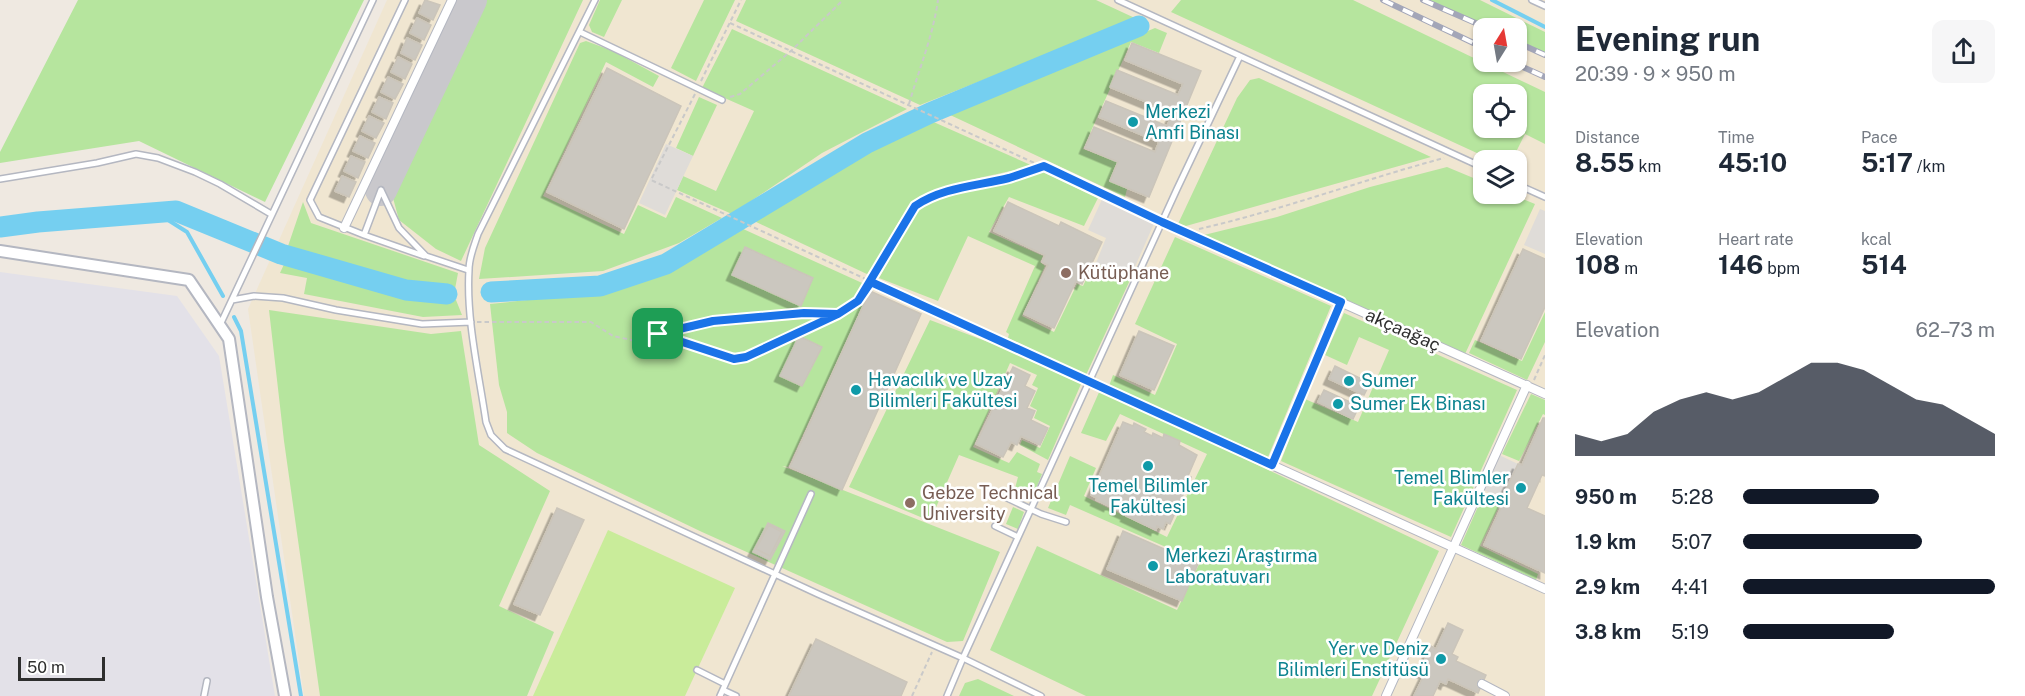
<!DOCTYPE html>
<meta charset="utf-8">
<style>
:root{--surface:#fff;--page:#f6f6f7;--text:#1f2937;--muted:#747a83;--accent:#111827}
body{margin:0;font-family:"Public Sans",sans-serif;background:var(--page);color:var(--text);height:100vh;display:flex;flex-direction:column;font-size:22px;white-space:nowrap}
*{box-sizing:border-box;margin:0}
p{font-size:20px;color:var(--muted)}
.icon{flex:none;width:33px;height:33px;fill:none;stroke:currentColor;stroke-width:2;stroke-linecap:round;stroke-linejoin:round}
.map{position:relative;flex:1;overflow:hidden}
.details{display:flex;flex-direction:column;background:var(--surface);width:480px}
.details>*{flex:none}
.needle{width:39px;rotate:11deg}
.buttons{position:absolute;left:1473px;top:18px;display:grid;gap:12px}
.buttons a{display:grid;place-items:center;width:54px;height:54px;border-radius:12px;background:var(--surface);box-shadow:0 2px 4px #0004;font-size:30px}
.scale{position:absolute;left:18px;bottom:15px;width:87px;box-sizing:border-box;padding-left:6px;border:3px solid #2e2e2e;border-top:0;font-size:16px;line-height:21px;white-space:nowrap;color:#2e2e2e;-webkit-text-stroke:4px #fff;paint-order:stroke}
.pin{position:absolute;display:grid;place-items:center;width:51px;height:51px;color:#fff;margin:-26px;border-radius:12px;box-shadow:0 3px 9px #0006}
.round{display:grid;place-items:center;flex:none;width:63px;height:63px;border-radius:12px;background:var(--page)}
.summary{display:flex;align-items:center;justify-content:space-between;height:102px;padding:0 30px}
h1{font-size:33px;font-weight:700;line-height:45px}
.figures{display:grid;grid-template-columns:repeat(3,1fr);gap:9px;height:102px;padding:6px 30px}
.figures div{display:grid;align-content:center}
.figures b{font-size:26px;font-weight:700}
.figures small{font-size:16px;font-weight:400}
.figures p{font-size:16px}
.chart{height:168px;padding:12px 30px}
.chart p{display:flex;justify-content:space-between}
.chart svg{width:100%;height:108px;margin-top:6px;fill:var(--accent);opacity:.7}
ul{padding:0 30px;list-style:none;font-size:20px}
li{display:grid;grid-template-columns:96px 72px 1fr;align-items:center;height:45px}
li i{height:15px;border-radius:8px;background:var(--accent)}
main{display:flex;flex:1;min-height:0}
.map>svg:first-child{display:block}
.industrial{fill:#e3e1e8}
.education{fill:#f0e6d1;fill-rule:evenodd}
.green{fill:#b6e59e;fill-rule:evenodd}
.pitch{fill:#c9ec9a}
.plaza{fill:#dfdcd8}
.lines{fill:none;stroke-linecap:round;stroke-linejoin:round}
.stream{stroke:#75cff0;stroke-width:4}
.river{stroke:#75cff0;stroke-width:21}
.taxiway{stroke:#c9c8cc;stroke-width:32}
.building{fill:#cbc7bf;stroke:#cbc5ba;stroke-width:1.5;filter:url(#shadow)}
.service-casing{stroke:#b4b7c1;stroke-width:8}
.pedestrian-casing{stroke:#b4b7c1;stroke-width:10}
.minor-casing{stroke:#b4b7c1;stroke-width:14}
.path{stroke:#c9c9c9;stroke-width:2;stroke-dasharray:4.5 3;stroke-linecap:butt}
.service{stroke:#fff;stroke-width:5}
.pedestrian{stroke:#fff;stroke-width:8}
.minor{stroke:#fff;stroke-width:10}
.rail-casing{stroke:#a3a6b8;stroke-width:6}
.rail{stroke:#fff;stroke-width:4;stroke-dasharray:11;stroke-linecap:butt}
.route-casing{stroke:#fff;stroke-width:12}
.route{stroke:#1a73e8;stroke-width:8}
.culture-dot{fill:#0f9aa8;stroke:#fff;stroke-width:2}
.education-dot{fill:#8d6e63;stroke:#fff;stroke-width:2}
.labels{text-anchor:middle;stroke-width:5;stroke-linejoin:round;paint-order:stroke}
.culture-label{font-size:18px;fill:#0d838f;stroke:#fff;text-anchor:start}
.education-label{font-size:18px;fill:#785e54;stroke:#fff;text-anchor:start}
.street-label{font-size:18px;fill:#2e2e2e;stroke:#fff}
</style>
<main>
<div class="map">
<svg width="1545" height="696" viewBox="0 0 1545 696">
<defs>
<filter id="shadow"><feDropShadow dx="-5.5" dy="5.5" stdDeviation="0" flood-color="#0004"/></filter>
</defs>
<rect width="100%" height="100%" fill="#efe9e1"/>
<path class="industrial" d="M0,272l177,24 42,60 56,340h-275z"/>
<path class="education" d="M387,0h1158v696h-1241l-56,-387zM1484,28h32v34h-32zM1484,94h32v34h-32zM1484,160h32v34h-32z"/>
<path class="green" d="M78,0h286l-99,202 -126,-61 -139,22v-11z
M485,0h98l-122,261 -25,-12 -37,-29 -6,-22z
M600,0h22l-18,37 -12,-5 -3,-7z
M704,0h31l-39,81 -25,-13z
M746,0h350l41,19 -217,86 -184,-84z
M1181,0h172l192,92v52l-20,-10 -13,26h-20l-321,-148zM1484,94h32v34h-32z
M1429,0h51l65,32v21l-28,-13 -1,-12h-25z
M1155,28l12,5 -8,20 -28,-11 -48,107 34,13 -8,19 18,8 -2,8 -177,-83z
M732,29l175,80 -85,44 -90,61 -55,-24 6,-14 33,15 38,-80 -52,-23z
M586,41l27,10 46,25 -6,11 -47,-25 -63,134 81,38 14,-29 28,13 10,-21 46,21 -43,25 -76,28 -124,8 6,-31 95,-205z
M1259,78l172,79 -245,69 -8,-2 59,-126 13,-18z
M699,97l18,8 -24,51 -17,-8z
M929,120l104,46c-24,6 -104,20 -118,34 -16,16 -34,55 -46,75l-115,-54 115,-72z
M1447,167l36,15 1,12h27l24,10 -70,150 -261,-119 73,-18 93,-30z
M1043,172l55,26 -14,28 -75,-29 -20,35 54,24 -3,6 5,4 -23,50 32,16 23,-48 6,2 11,-23 36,17 -44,95 -78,-37 1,-4 -3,-2 29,-66 -67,-30 -30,65 -59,-23 36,-63 12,-13z
M303,202l8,21 147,50 -3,16 -47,-5 -121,-35z
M741,228l130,59 -83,180 -6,-1 218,86 -37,89 -16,1 -245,-110 -165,-79 -30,-20v-21l-8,-27 -9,-81 115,-12 70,-27z
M1175,237l156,69 -63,151 -159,-71 4,-11 42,20 22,-51 -42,-20z
M286,260l142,40h28l6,15 -39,2 -119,-23 3,-16 -27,-5z
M269,310l162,24 30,-3 18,114 71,46 -51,115 55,26 -27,64h-207l-36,-255z
M1545,312v30l-18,38 -58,-27 6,-13 47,21z
M1344,313l173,77 -66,147 -170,-76 24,-62 53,23 31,-72 -30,-13 -12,28 -22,-10z
M930,320l66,25 85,39 -33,76 -28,-15 2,-5 18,8 10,-22 -16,-8 3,-8 -7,-4 8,-18 -6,-3 5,-10 -27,-12 -37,84 36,16 8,-11 23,12 -3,8 5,2 -11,27 -17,-9 4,-15 -59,-22 -29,66 -81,-34z
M1100,390l339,161 -67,145h-286l-96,-46 47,-104 140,64 23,-48 -130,-57 -4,10 -18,-7 22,-52 26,12 -12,28 83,41 40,-83 -87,-40 -14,27 -25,-8z
M1531,394l14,6v15l-2,-1 -24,47 -17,-7z
M1484,493l17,9 -21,44 58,28 -2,6 -75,-35z
M1013,507l11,5 -6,17 -12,-5z
M978,679l36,17h-55l6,-13z"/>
<path class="pitch" d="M608,530l127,58 -50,108h-152z"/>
<path class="plaza" d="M666,144l27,12 -28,59 -26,-12z
M1104,195l52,24 -26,59 -34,-15 10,-25 -18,-8z
M1540,209l5,2v43l-21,-9z
M1495,453l23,11 -16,34 -23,-10z"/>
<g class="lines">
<path class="stream" d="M1492,0l53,27
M157,213l30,19 36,64
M234,317l7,14 60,365"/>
<path class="river" d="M0,227l38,-5 138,-11 105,43 125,36 41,4
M491,292l109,-6 66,-22 201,-121 63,-30 209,-87"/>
<path class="taxiway" d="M381,190l90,-190"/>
</g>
<path class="building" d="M425,0l15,5 -7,15 -14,-7z
M417,18l14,7 -7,15 -14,-7z
M407,38l15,7 -7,15 -14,-7z
M1132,43l69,28 -52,126 -39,-16 8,-19 -33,-14 9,-21 61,25 4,-10 -60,-25 7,-16 61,25 6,-13 -63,-26 7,-17 61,25 5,-11 -58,-24z
M398,57l14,7 -7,15 -14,-7z
M607,68l74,38 -57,123 -77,-37z
M388,77l15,7 -8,15 -14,-7z
M379,97l14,6 -7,16 -14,-7z
M369,116l15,7 -8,15 -14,-7z
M360,136l15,7 -7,15 -15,-7z
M351,156l14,6 -7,16 -14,-7z
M342,176l14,6 -7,15 -14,-6z
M1008,202l51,24 2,-4 41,20 -20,42 -6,-3 -22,47 -30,-14 24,-49 -6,-3 3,-7 -51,-24z
M745,247l68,31 -12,28 -69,-31z
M1523,249l22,10v48l-24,52 -40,-18z
M870,291l51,23 -79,176 -52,-23z
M1139,331l35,15 -20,44 -34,-15z
M799,336l23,11 -20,39 -22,-10z
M1335,366l35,17 -6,12 -35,-16z
M1013,367l17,8 -5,11 10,5 -8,17 8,3 -4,9 17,8 -8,17 -19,-9 -4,9 -6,-3 -8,15 -27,-13z
M1324,390l35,16 -6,13 -35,-17z
M1543,418h2v58l-3,-1 -15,33 18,8v57l-61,-28 21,-46 -3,-1 16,-34 4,1z
M1123,422l10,4 1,-3 12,6 -2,3 8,4 1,-3 10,5 1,-4 16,7 -1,4 18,10 -9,21 3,1 -21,47 -4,-2 -3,7 -6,-3 -1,4 -30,-14 1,-2 -11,-5 1,-3 -7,-3 -1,3 -13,-6 1,-2 -6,-3z
M557,508l27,12 -44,95 -26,-11z
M768,523l17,8 -15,29 -17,-8z
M769,525l13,7 -12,24 -14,-7z
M1123,531l75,33 -16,37 -75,-32z
M1448,623l15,7 -11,24 6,3 -2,4 30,14 -8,18 -30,-14 -2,5 -6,-3 -7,15h-19l11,-23 -5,-2 11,-25 5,3z
M816,639l91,43 -6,14h-112z"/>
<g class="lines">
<g class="service-casing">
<path id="service" d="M595,0l-117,234c-4,12 -9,23 -9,36 -3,49 10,104 17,152l5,13 14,14 313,145 145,64 78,38
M1118,0l366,168
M1532,0l13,6
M580,32l142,68
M0,179l97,-16 39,-9 22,4 37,14 25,12 51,30
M1516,184l29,13
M381,190l18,38 27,28 42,14
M381,190l-17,45 60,21
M364,235l-45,-18 -9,-17 95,-200
M902,296l187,86
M232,300l22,-4 29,2 53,12 86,14 49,-2
M220,325l153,-325
M1007,498l34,16 25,8
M995,526l23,11
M697,670l28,14
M723,690l13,6
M204,696l3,-15
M720,696l91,-202
M947,696l16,-38 214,-469 63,-133"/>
</g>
<g class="pedestrian-casing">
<path id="pedestrian" d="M1162,222l383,172
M344,228l108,-228
M1089,382l456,207
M1482,684l23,12
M1386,696l141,-311"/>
</g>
<g class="minor-casing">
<path id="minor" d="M0,251l189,29 40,59 38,258 18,99"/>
</g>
<path class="path" d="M730,23l424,195
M701,81l40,-81
M695,94l-44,86 245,113
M730,97l10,-3 52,-44 51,-50
M909,104c10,-35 24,-68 29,-104
M1199,229c83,-19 163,-49 245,-71
M477,322h114l22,14 23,5 41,-13 36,-7 91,-8 34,1 20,-13 13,-19 44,-76c27,-19 62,-20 94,-28 12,-4 24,-8 35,-12
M660,334l74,25 12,-2 90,-42
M1534,380l11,-25
M1275,457l63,-147
M912,696l20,-44"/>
<use href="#service" class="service"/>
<use href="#pedestrian" class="pedestrian"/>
<use href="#minor" class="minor"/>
<g class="rail-casing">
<path id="rail" d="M1383,0l101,48
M1423,0l64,28
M1516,42l29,13
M1512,62l33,15"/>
</g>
<use href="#rail" class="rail"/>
</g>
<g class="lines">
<g class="route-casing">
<path id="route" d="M658,334l55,-13 91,-8 34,1 20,-13 13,-19 401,183 69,-163 -179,-80 -118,-56c-11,4 -23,8 -35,12 -32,8 -66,9 -94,28l-57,95 -20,13 -92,43 -12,2 -76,-25"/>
</g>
<use href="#route" class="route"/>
</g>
<g class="culture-dot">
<circle cx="1133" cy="122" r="6"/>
<circle cx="1349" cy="381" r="6"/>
<circle cx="856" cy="390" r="6"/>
<circle cx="1338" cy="404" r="6"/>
<circle cx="1148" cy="466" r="6"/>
<circle cx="1521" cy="488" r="6"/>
<circle cx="1153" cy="566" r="6"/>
<circle cx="1441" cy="659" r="6"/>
</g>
<g class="education-dot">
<circle cx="1066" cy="273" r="6"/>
<circle cx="910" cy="503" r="6"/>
</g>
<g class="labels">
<g class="culture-label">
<text x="1145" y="118">Merkezi<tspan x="1145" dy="21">Amfi Binası</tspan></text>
<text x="868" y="386">Havacılık ve Uzay<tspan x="868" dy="21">Bilimleri Fakültesi</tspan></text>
<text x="1361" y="387">Sumer</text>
<text x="1350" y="410">Sumer Ek Binası</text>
<text x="1509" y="484" text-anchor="end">Temel Blimler<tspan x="1509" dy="21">Fakültesi</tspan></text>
<text x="1148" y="492" text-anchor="middle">Temel Bilimler<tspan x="1148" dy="21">Fakültesi</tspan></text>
<text x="1165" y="562">Merkezi Araştırma<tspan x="1165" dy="21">Laboratuvarı</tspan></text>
<text x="1429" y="655" text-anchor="end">Yer ve Deniz<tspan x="1429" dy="21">Bilimleri Enstitüsü</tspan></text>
</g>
<g class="education-label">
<text x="1078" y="279">Kütüphane</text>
<text x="922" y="499">Gebze Technical<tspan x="922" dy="21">University</tspan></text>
</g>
<g class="street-label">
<text transform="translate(1403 330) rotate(24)" y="6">akçaağaç</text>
</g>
</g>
</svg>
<div class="buttons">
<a><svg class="needle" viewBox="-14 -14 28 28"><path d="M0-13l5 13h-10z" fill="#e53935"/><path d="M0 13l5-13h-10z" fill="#747a83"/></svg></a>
<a><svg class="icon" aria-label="locate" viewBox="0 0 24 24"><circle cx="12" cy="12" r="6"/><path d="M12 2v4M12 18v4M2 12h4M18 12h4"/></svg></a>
<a><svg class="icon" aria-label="layers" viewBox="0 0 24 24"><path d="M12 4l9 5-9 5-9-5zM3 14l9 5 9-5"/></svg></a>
</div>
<div class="scale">50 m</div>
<div class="pin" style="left:658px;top:334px;background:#1e9e55"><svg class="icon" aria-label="arrive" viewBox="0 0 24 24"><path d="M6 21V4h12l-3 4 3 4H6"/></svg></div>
</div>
<section class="details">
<div class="summary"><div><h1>Evening run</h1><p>20:39 · 9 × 950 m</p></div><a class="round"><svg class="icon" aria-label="share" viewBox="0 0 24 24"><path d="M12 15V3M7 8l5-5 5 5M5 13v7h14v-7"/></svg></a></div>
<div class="figures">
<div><p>Distance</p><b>8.55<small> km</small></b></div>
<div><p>Time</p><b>45:10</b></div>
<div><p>Pace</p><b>5:17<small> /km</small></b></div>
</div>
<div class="figures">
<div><p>Elevation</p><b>108<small> m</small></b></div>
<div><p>Heart rate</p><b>146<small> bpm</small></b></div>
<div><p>kcal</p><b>514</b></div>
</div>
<div class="chart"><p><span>Elevation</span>62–73 m</p>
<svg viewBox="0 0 160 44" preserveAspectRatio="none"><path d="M0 44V35L10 38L20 35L30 26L40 21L50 18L60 21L70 18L80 12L90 6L100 6L110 9L120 15L130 21L140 23L150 29L160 35V44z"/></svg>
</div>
<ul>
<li><b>950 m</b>5:28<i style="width:54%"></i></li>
<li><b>1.9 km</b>5:07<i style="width:71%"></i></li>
<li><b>2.9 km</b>4:41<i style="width:100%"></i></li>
<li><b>3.8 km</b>5:19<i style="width:60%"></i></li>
</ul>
</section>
</main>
